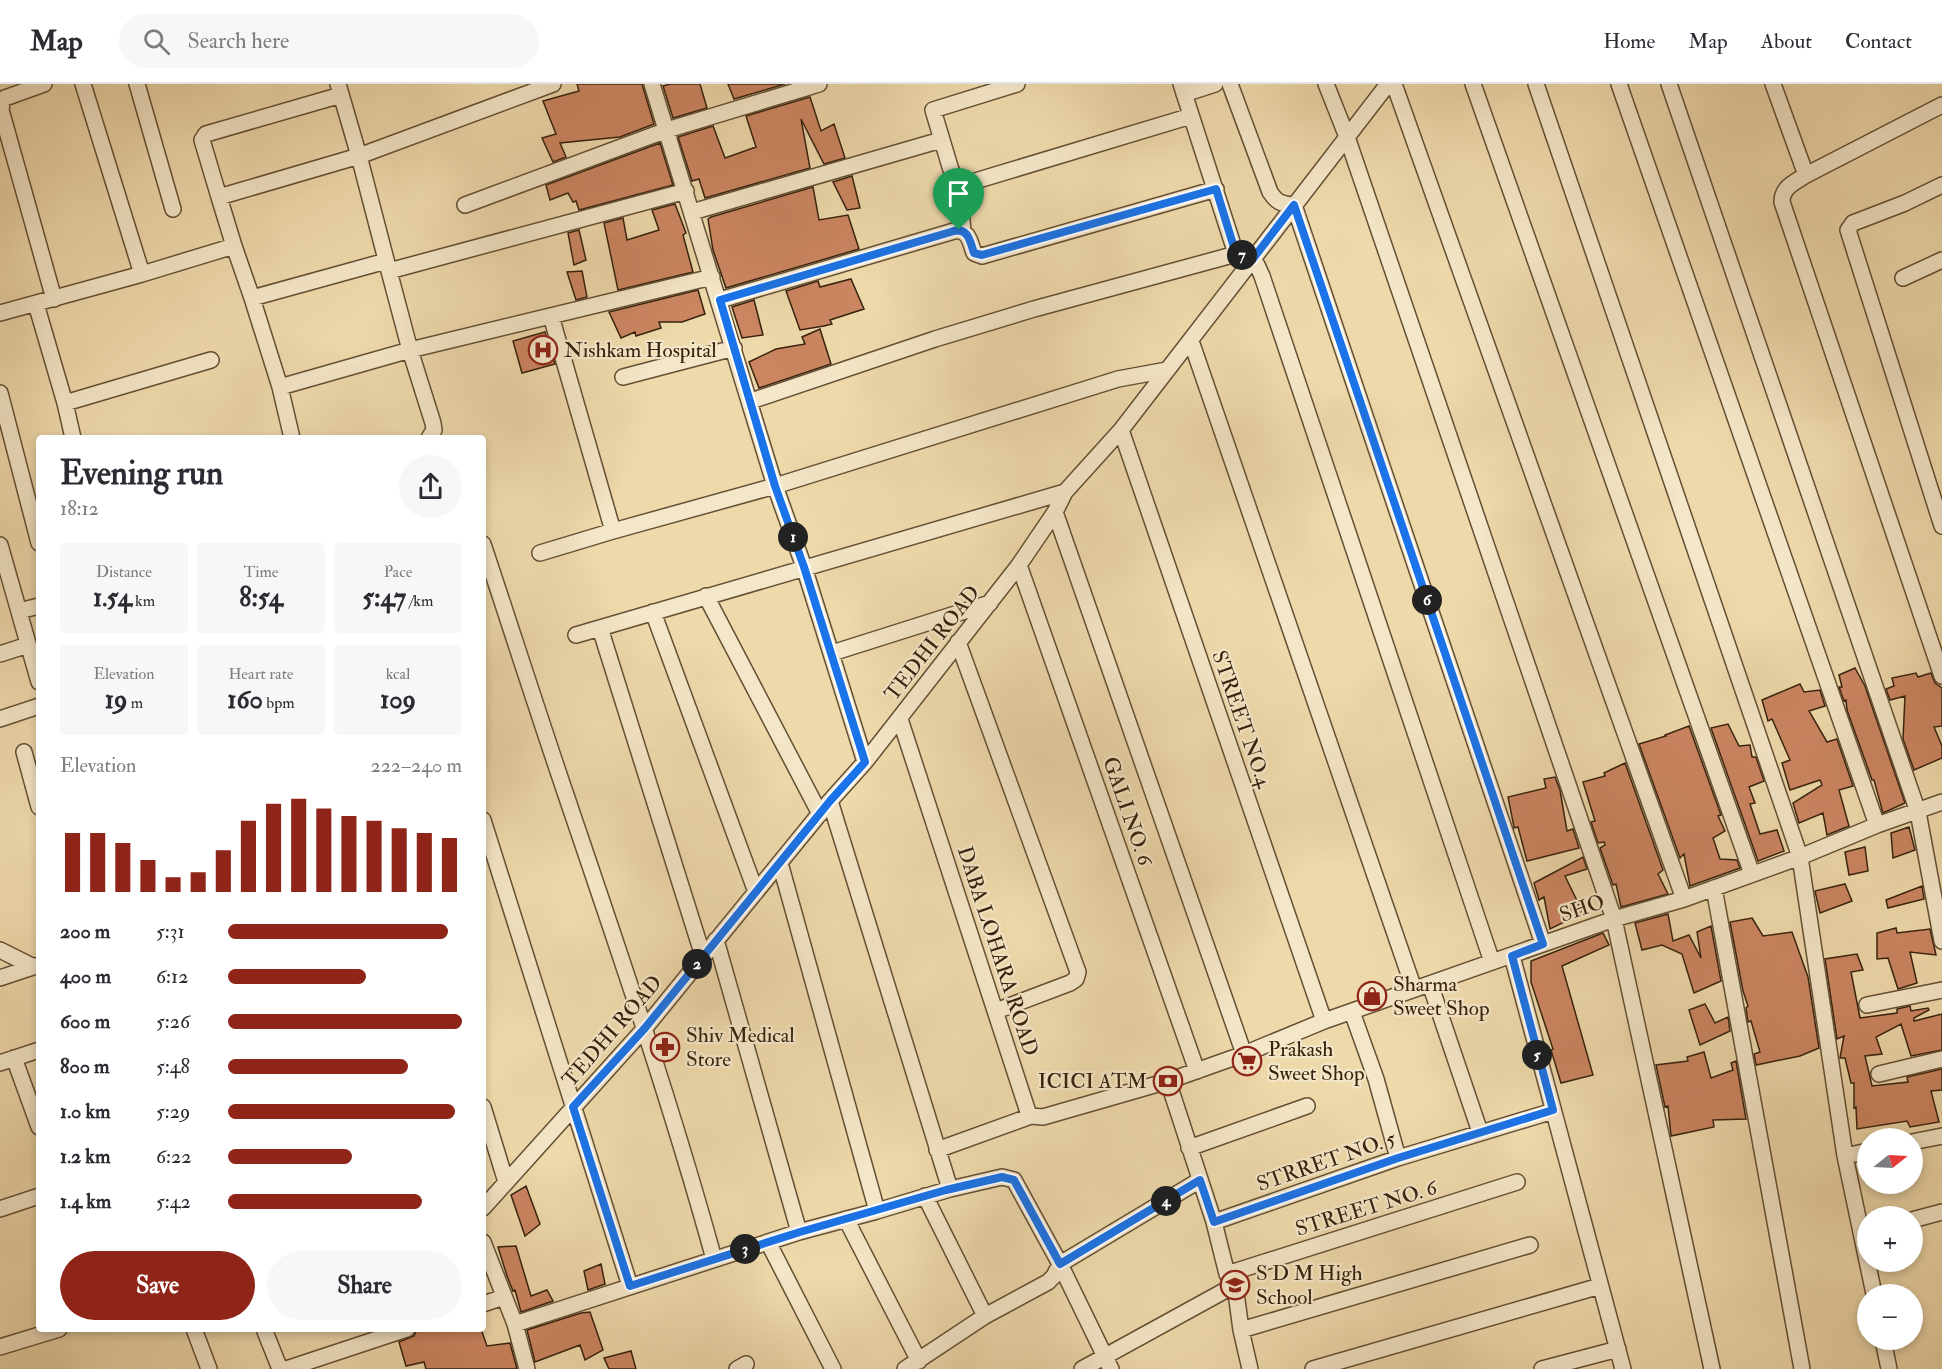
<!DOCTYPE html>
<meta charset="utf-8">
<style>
:root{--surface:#fff;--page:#f7f7f7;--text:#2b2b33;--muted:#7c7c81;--line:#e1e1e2;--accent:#8f2418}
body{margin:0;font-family:"IM FELL Double Pica",serif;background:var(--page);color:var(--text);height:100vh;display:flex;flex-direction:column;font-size:22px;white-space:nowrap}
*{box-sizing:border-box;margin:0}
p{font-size:20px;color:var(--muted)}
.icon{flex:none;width:33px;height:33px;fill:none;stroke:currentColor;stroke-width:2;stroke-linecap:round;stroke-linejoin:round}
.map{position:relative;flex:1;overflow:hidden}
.sheet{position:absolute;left:36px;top:351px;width:450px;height:897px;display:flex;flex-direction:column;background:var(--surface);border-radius:6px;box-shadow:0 3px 9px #0003}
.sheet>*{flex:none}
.needle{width:39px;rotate:72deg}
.buttons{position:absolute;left:1857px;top:1044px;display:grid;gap:12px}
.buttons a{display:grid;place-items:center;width:66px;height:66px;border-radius:50%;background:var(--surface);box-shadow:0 3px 9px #0003;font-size:30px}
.pin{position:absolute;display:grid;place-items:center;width:51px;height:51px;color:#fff;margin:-62px -26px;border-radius:50% 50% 50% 0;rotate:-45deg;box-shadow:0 0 6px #0007}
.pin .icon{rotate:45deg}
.km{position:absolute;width:30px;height:30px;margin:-15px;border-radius:50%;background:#222;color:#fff;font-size:16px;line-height:30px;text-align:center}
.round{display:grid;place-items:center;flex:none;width:63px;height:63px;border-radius:32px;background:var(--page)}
.summary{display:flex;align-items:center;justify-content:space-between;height:102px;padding:0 24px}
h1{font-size:33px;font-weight:700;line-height:45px}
.stats{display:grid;grid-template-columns:repeat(3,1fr);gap:9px;height:102px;padding:6px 24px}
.stats div{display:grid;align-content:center;border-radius:6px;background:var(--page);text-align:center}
.stats b{font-size:26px;font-weight:700}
.stats small{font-size:16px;font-weight:400}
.stats p{font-size:16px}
.chart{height:168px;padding:12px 24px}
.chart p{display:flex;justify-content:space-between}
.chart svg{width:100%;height:108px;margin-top:6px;stroke:var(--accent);stroke-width:6}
.button{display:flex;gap:12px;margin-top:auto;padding:12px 24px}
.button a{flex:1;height:69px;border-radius:36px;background:var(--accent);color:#fff;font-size:24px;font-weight:700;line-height:69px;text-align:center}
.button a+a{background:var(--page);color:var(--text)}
ul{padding:0 24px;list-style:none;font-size:20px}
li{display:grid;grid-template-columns:96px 72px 1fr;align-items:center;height:45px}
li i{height:15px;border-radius:8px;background:var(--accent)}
header{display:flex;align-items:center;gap:36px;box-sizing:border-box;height:84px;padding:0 30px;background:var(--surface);border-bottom:2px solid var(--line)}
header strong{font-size:28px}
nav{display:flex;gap:33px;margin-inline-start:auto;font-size:21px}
.search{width:420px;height:54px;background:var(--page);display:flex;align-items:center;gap:15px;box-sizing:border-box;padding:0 21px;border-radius:33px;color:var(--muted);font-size:22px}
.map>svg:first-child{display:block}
.building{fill:#cb8561;stroke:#36210d;stroke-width:1.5}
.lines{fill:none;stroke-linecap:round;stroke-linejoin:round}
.minor-casing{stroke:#644f34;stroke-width:18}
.minor{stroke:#f4e6c8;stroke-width:15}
.route-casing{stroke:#fff;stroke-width:12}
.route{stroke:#1a73e8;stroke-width:8}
.labels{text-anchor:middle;stroke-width:4.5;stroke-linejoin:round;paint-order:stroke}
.poi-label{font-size:21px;fill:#36210d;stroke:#f4e6c8;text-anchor:start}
.street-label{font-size:21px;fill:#36210d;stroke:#f4e6c8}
</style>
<header>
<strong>Map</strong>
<div class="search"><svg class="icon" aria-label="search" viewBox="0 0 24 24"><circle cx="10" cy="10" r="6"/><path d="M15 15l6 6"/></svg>Search here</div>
<nav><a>Home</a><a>Map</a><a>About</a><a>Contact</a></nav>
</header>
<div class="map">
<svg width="1942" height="1285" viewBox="0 0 1942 1285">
<rect width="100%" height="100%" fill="#eed9ab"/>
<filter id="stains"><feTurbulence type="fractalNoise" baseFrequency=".00333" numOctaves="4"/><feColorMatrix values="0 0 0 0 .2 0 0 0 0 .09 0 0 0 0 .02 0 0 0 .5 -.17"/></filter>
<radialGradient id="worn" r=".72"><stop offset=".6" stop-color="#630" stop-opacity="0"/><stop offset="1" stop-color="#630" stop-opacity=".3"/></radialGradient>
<path class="building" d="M577,0h65l12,40 -34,13 -60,6 6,14 -13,5 -11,-24 14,-4 -13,-33 36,-10z
M670,0h30l7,24 -34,10 -10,-32z
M728,0h57l-51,15z
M810,13l11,34 13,-7 11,34 -21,6 -23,-45 9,49 -105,30 -6,-19 -7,2 -14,-44 35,-11 12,32 31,-11 -10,-31z
M660,59l13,42 -94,25 -3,-9 -3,1 -5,-9 -18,7 -4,-15z
M852,92l8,32 -13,2 -14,-28z
M813,103l6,33 29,-5 11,34 -133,39 -13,-38 -5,-31 3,-2z
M675,120l11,29 -3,2 10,37 -75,18 -14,-67 19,-5 4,22 32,-10 -7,-20z
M579,146l7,30 -12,5 -6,-32z
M582,187l5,26 -11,3 -9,-28z
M851,195l13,30 -34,11 2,4 -8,2 -24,4 -14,-39 32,-10 2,6z
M698,206l7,24 -23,8h-23l2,6 -25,8 -1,-4 -14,6 -12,-26z
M754,216l9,35 -21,3 -10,-31z
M820,245l11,35 -72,24 -10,-26 27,-13 29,-5 -3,-7z
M545,248l10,32 -33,9 -9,-32z
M1855,584l10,18 40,117 -22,10 -9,-33h-2l-25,-70 -1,-10 -2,1 -5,-14h3l-3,-12z
M1916,589l2,4 13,-4 4,10 7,5v38l-8,1 8,19v12l-28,12 -11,-31 2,-43 -15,4 -4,-11 8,-3 -2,-8z
M1800,600l4,8 16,-2 5,16 -16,5 18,31 10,-3 16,47 -14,4 10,36 -22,9 -4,-22 -24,10 -6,-20 29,-18 -2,-5 -30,10 -8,-27 8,-3 -18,-41 -4,2 -6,-21z
M1728,640l11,22 11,-1 2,12h4l8,24 -15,6 6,16 -5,1 10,30 17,-4 7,21 -26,10 -47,-133z
M1689,642l32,89 -3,1 7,15 -12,7 7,21 17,1 3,8 -50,18 -6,-32 -4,4 -41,-114 27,-8 -1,-1z
M1625,679l38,107 -5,4 10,20 -47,13 -5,-23 -3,1 -13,-37 5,-3 -1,-3 -6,1 -7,-21 4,-1 -12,-39 22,-6 -1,-3z
M1555,693l5,13 7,41 6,-2 6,19 -52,13 -9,-34 -4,1v-1l-6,-30 38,-9 -2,-9z
M1909,743l6,23 -22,8 -2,-25z
M1865,763l3,24 -19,4 -4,-23z
M1583,773l4,12 -22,7 18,37 -33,16 -6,-32 -5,3 -5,-17z
M1845,800l7,17 -32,12 -5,-22z
M1922,802l2,13 -36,9 -2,-8z
M1668,830l5,27 16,-6 12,23 -4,-26 14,-6 10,55 -27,12 -12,-39 -20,-9 -20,5 -7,-27z
M1752,834l11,18 29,-4 16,45 11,71 -19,8 -44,9 -2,-11 6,-2 -9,-31 -3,1 -2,-14 2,-2 -5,-15 -13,-69z
M1896,844l1,5 33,-4 6,26 -26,-3 7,31 -19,6 -10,-31 -11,1v-26z
M1603,849l6,12 -47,21 31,109 -32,8 -10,-33 2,-1 -22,-67v-21z
M1857,870l6,16 -12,2 9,46 37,-5v-4l13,-3 1,5 17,-3 1,2 -15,8v3l28,-7v36l-31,6 -10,-32 -25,13 6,17 -17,2 7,30 36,-4 -1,-5 35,-8v21l-11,1 8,31 -29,5 -3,-6 -50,8 -1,-22 -2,1v-25h-3l-6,-25h-5l4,-22 -7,3 -12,-80z
M1705,920l10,19 13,-6 2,14 -30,14 -11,-35z
M1704,968l7,26 22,-8 -2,-7 5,-2 10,58 -33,1 1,7 -43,9 -3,-30 -3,1 -9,-42 32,-4 -1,-4z
M526,1102l14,38 -15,12 -14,-41z
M516,1162l15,50 16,-6 6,11 -32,11 -6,-22 -2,1 -6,-15 -9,-29z
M601,1180l4,20 -17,6 -4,-19z
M590,1228l13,38 -18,10 -5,-15 -45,17 -8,-32 54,-17z
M417,1245h64l6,17 23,-3 7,26h-91l-2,-7 -18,4 -7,-24 15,-6z
M631,1267l5,18h-27l-5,-11z"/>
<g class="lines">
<g class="minor-casing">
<path id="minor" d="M44,0l-39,14 -3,5 -1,7 53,189
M83,0l59,190
M137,0l36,125
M553,0l-194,72 30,115 297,-80
M652,0l123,402 29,81 61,195
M1181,0l55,170
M1230,0l40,108c7,11 12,12 24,13l249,739
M1326,0l21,53 267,782 98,450
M1394,0l290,815
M1473,0l279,790
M1536,0l264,773 45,299 29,138
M1619,0l258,741
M1669,0l249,728 24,129
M1773,0l33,91c-12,8 -24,12 -24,27l160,474
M1184,10l31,-10
M1806,91l136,-70
M1942,101l-37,18 -52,20 -5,7 94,296
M960,103l-9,-17 -18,-60 84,-26
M219,113l-17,-57 4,-6 135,-39
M465,121l202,-75 152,-46
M692,128l249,-72
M963,147l-4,-40 3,-6 229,-69
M234,162l18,52 134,-37
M389,187l21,79 23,73 1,7 -5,8
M1903,194l39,-18
M252,214l28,89 12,51
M720,216l234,-69c15,-2 16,11 20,22l8,3 234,-67
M36,220l29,99
M0,229l142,-39 92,-28 -15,-49 140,-41 -21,-72
M551,232l62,215
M1191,257l223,648
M623,293l111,-29
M280,303l130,-37 302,-73
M0,309l39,150
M751,317l184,-62 99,-30 202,-55 16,6 5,5 5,11 230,686
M1121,346l203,591
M73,354l-8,-35 146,-43
M1055,428l189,542
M483,460c28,84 55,169 84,254 52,153 104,305 147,461
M0,461l39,137
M540,469l73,-22 162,-45 343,-107 49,-9
M1019,481l178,506
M706,512l114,218
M19,527l20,-5
M653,528l103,280
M600,544l103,328
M576,551l489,-143
M958,558l120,330 -2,7 -6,4 -74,28
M832,569l158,-50
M0,570l28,-9
M0,635l39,-13
M900,635l128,393 3,4 12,1 125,-36 46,141 13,52 8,11 6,45 9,39
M24,668l15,55
M830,717l120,388 -73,22
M483,736l147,466
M1714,804l88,481
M716,856l83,292
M0,866l34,17
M1512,872l111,413
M0,894l39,-13
M1430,900l50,148
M1867,921l75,-15
M1352,928l24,67 22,79
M14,974l25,69
M0,979l39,-13
M1879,990l63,-15
M1168,997l76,-27 80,-33 290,-102 70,-20 116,-42 77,-32 65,-23
M483,1023l23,75
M1912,1058l30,-6
M1189,1064l118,-42
M937,1066l94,-34
M1845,1072l23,-5
M946,1106l56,-13 12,3 46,84 51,105
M925,1112l60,120
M483,1124l162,-180 185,-227 35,-39 154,-197 36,-53 10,-20 56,-62 267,-346
M0,1125l39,-13
M846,1135l73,142
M1912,1136l30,-8
M1214,1138l184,-64 155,-47
M483,1158l32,82 12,45
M768,1158l65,127
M1227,1190l290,-92
M483,1220l21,-7
M515,1240l284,-92 78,-21 -97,-348
M194,1245l15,40
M264,1245l16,40
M1241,1246l289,-85
M1883,1256l6,29
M0,1263l59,-18
M286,1285l121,-40
M737,1285l9,-5
M905,1285l80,-53 63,-34 6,-6 6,-12 140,-84
M1082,1285l153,-84
M1313,1285l287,-83
M1542,1285l76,-20"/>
</g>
<use href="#minor" class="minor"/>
</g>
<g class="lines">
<g class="route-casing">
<path id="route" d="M1216,105l20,65 16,6 42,-55 249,739 -31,12 41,154 -155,48 -184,64 -14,-42 -140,84 -46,-84 -12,-3 -56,13 -146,42 -170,54 -57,-179 72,-79 185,-227 35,-39 -61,-195 -29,-81 -55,-186 234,-69c15,-3 16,11 20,22l8,2z"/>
</g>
<use href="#route" class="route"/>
</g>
<defs>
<g id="hospital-ring" transform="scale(1.5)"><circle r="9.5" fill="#f4e6c8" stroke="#8f2418" stroke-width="1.5"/><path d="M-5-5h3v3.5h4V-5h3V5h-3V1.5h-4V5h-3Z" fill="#8f2418"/></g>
<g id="shop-ring" transform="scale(1.5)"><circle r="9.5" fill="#f4e6c8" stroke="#8f2418" stroke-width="1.5"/><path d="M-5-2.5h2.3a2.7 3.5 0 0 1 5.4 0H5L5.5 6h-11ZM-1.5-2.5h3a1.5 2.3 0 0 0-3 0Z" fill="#8f2418"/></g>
<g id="pharmacy-ring" transform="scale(1.5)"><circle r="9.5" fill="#f4e6c8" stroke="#8f2418" stroke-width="1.5"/><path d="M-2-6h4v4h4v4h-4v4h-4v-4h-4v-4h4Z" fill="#8f2418"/></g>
<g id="supermarket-ring" transform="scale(1.5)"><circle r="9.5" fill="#f4e6c8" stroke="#8f2418" stroke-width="1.5"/><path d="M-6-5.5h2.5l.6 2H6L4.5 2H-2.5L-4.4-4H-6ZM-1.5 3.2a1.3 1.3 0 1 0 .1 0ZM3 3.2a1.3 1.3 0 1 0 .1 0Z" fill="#8f2418"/></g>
<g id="bank-ring" transform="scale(1.5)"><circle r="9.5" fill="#f4e6c8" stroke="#8f2418" stroke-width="1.5"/><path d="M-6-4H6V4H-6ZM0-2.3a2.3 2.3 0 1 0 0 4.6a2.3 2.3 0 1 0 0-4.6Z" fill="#8f2418"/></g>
<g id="school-ring" transform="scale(1.5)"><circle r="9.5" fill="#f4e6c8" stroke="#8f2418" stroke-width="1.5"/><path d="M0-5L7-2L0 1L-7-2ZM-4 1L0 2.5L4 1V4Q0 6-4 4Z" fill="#8f2418"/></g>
</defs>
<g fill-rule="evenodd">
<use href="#hospital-ring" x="543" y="266"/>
<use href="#shop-ring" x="1372" y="912"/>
<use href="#pharmacy-ring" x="665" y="963"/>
<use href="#supermarket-ring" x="1247" y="977"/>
<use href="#bank-ring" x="1168" y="997"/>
<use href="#school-ring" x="1235" y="1201"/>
</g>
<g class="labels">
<g class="poi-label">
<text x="564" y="273">Nishkam Hospital</text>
<text x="1393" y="907">Sharma<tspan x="1393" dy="24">Sweet Shop</tspan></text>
<text x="686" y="958">Shiv Medical<tspan x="686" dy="24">Store</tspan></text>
<text x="1268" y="972">Prakash<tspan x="1268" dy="24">Sweet Shop</tspan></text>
<text x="1147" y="1004" text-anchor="end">ICICI ATM</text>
<text x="1256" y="1196">S D M High<tspan x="1256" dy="24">School</tspan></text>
</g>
<g class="street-label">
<text transform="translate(932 559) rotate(-52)" y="7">TEDHI ROAD</text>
<text transform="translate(1242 635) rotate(71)" y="7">STREET NO.4</text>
<text transform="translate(1128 727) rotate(71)" y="7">GALI NO. 6</text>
<text transform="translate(1582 824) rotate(-19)" y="7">SHO</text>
<text transform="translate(998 867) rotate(72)" y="7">DABA LOHARA ROAD</text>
<text transform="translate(612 947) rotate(-49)" y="7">TEDHI ROAD</text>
<text transform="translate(1326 1077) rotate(-19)" y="7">STRRET NO. 5</text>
<text transform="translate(1366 1124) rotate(-17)" y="7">STREET NO. 6</text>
</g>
</g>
<rect width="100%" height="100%" filter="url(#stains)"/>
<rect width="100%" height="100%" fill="url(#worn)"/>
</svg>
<div class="buttons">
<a><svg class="needle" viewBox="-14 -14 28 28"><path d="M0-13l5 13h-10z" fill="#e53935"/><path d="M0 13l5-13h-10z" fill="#7c7c81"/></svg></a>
<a>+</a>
<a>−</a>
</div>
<div class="pin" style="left:959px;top:146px;background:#1e9e55"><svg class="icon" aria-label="arrive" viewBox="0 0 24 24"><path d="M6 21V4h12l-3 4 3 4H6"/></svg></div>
<b class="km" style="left:793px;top:453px">1</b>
<b class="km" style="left:697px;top:880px">2</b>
<b class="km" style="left:745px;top:1165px">3</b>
<b class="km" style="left:1166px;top:1117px">4</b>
<b class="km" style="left:1537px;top:971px">5</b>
<b class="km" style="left:1427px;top:516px">6</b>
<b class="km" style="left:1242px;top:171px">7</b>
<section class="sheet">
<div class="summary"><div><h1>Evening run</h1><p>18:12</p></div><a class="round"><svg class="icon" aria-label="share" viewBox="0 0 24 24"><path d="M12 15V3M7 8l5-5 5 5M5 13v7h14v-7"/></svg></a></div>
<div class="stats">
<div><p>Distance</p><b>1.54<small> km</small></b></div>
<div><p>Time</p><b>8:54</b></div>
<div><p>Pace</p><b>5:47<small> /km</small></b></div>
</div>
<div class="stats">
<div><p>Elevation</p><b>19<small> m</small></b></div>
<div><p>Heart rate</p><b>160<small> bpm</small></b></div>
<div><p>kcal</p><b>109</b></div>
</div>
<div class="chart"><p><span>Elevation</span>222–240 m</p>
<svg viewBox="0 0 160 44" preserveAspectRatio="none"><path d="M5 44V20M15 44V20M25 44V24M35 44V31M45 44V38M55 44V36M65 44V27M75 44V15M85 44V8M95 44V6M105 44V10M115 44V13M125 44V15M135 44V18M145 44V20M155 44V22"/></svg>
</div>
<ul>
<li><b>200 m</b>5:31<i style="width:94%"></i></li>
<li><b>400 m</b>6:12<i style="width:59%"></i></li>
<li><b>600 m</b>5:26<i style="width:100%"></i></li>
<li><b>800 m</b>5:48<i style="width:77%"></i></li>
<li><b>1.0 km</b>5:29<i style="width:97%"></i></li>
<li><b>1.2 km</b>6:22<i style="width:53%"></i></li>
<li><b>1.4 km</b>5:42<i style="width:83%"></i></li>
</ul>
<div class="button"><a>Save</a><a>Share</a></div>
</section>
</div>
